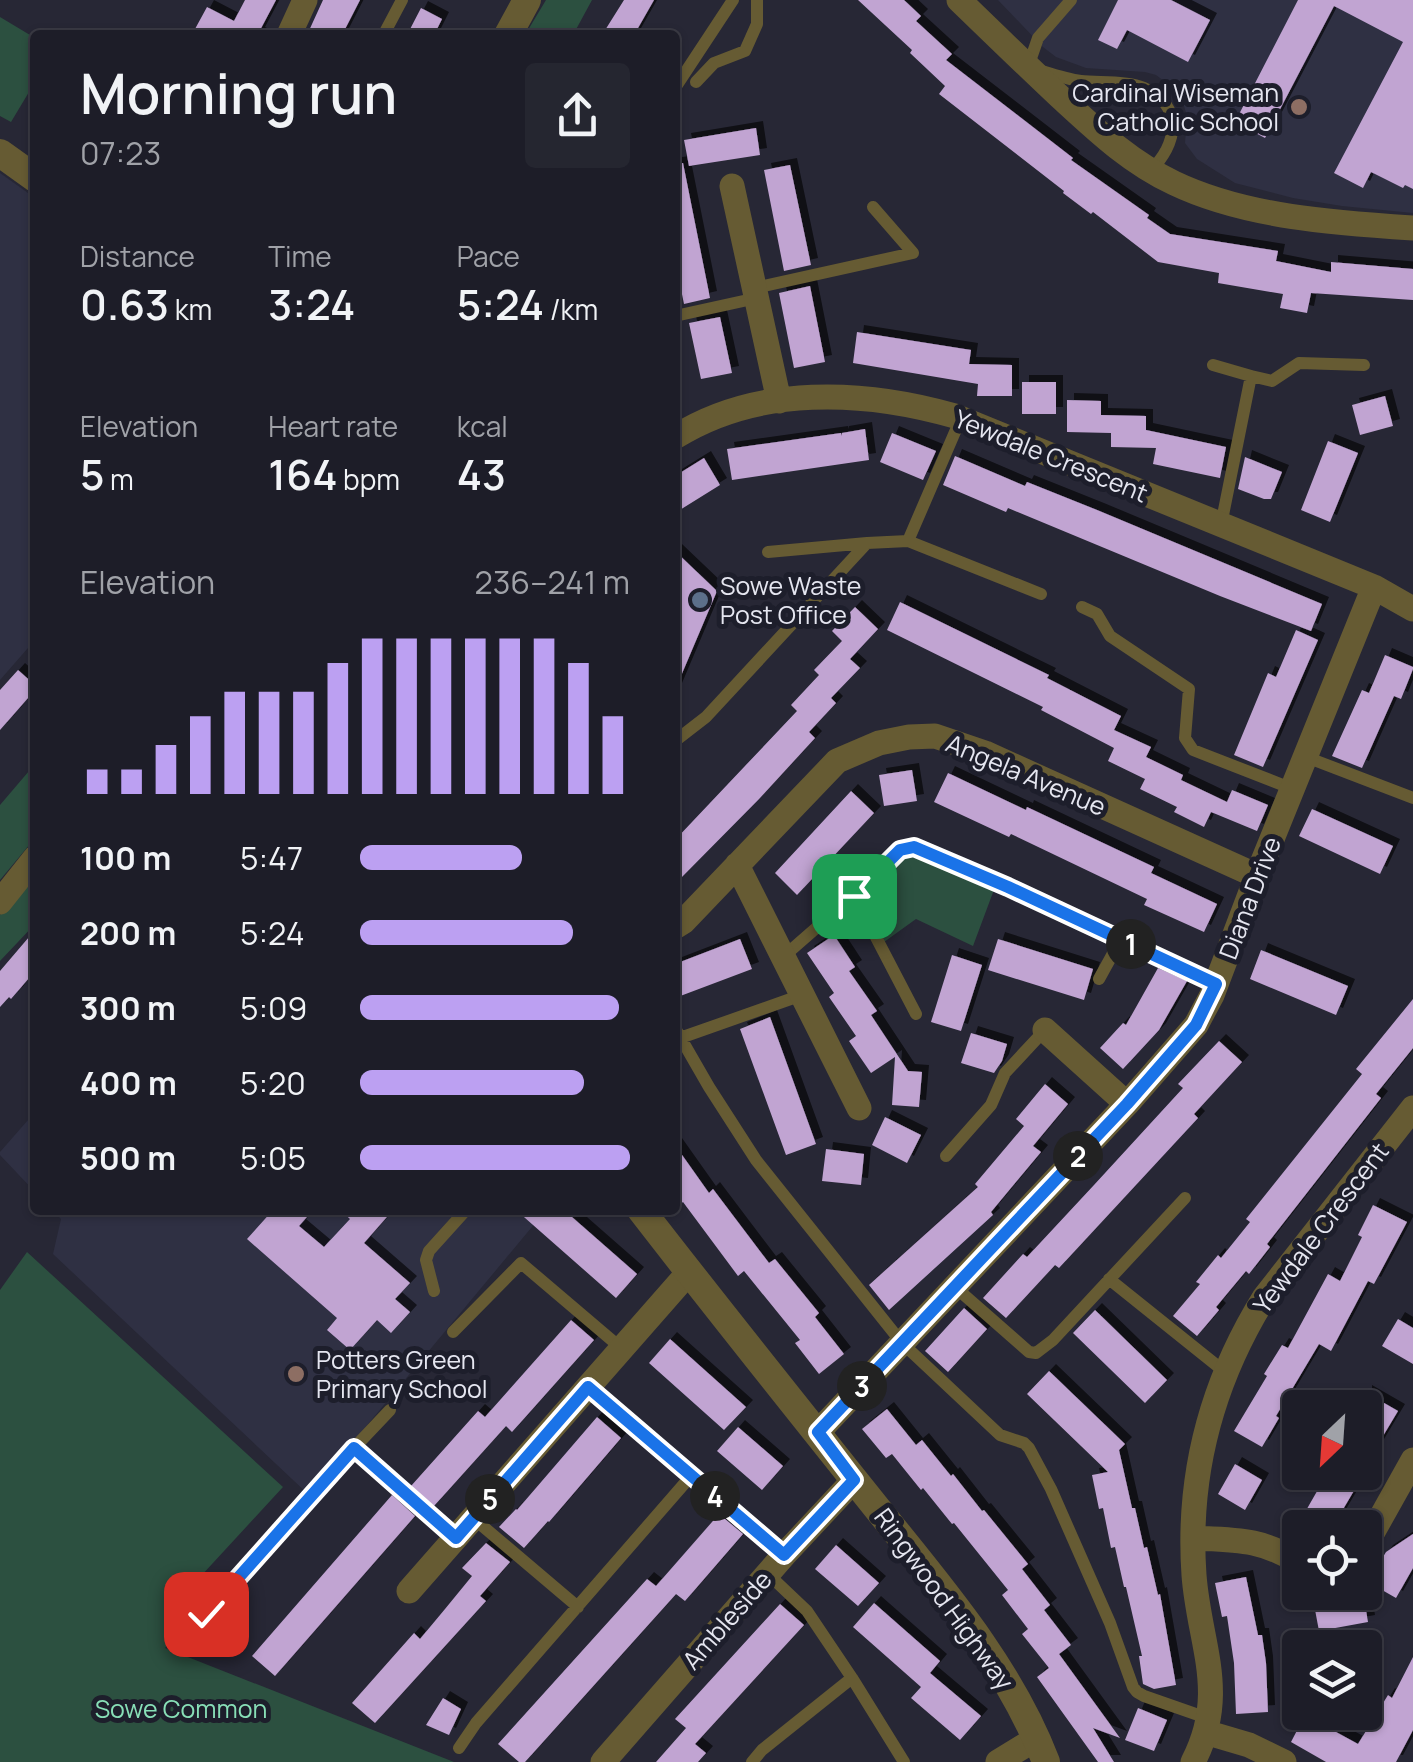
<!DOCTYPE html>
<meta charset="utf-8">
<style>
:root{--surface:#1d1d28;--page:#252630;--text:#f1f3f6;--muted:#a0a2a8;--line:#3b3b45;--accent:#bca0f2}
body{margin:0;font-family:Manrope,sans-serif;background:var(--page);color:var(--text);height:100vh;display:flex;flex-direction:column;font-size:38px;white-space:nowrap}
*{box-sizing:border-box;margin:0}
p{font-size:32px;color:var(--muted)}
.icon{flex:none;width:55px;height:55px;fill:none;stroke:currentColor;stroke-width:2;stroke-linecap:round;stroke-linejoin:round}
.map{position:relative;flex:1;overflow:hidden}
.side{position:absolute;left:30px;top:30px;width:650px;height:1185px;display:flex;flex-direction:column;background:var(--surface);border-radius:10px;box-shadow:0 2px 8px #0004,0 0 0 2px var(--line)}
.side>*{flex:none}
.needle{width:65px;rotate:205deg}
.buttons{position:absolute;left:1282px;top:1390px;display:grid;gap:20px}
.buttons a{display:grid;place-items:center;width:100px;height:100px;border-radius:10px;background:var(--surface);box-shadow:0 2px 8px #0004,0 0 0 2px var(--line);font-size:50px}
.pin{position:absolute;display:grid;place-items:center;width:85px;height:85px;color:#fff;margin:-42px;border-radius:20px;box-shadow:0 5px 15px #0006}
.km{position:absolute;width:50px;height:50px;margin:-25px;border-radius:50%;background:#222;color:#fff;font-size:28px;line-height:50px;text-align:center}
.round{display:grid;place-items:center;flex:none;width:105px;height:105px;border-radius:10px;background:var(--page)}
.summary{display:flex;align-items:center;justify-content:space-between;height:170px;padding:0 50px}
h1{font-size:55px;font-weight:600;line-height:75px}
.stats{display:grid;grid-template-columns:repeat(3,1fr);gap:15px;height:170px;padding:10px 50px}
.stats div{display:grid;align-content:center}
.stats b{font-size:42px;font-weight:600}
.stats small{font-size:28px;font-weight:400}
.stats p{font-size:28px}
.chart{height:280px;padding:20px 50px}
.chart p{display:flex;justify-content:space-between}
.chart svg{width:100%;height:180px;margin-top:10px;stroke:var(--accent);stroke-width:6}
ul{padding:0 50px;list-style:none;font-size:32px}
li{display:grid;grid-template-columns:160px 120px 1fr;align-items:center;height:75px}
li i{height:25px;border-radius:12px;background:var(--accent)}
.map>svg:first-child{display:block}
.built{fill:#2f3043}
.green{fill:#2c5040}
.building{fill:#c1a4d2;filter:url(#shadow)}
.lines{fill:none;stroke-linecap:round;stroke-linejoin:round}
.service{stroke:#665b33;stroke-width:12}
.minor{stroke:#665b33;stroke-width:25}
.tertiary{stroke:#665b33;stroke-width:28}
.route-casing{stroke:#fff;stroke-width:20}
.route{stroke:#1a73e8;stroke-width:12}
.education-dot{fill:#8d6e63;stroke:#1d1e2b;stroke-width:4}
.service-dot{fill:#5c6f8a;stroke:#1d1e2b;stroke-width:4}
.labels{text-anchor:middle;stroke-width:10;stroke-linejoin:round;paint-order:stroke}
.poi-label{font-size:25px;fill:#e5e6f0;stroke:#1d1e2b;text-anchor:start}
.street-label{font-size:25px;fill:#e5e6f0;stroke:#1d1e2b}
.park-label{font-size:25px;fill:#88dfb7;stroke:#1d1e2b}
</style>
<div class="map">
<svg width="1413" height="1762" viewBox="0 0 1413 1762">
<defs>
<filter id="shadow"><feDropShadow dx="7" dy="-7" stdDeviation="0" flood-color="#0009"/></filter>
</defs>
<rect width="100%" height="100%" fill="#272735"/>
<path class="built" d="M998,0h415v213l-71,-7 -49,-8 -58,-15 -38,-24 -12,-16 2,-27 -5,-17 -10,-12 -16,-12 -11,-3 -59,-4 -30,-11 -13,-10z
M0,173l35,25v442l-35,40z
M35,1112v80l-35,-37v-3z
M52,1210h494l-237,285 -256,-241 8,-35z"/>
<path class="green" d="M546,0h46l-19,35h-48z
M0,17l35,21v44l-24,40 -11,-6z
M35,764v74l-35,42v-75z
M920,856l75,31 -22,59 -57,-27 -32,23 -14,-28 -3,-26 25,-28z
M35,871v53l-35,37v-46z
M27,1252l256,235 -94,102 13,18 -37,41 289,114h-454v-472z"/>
<path class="building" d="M245,0h31l-18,34 2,1h-54l-11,-6 12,-22 27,14z
M323,0h37l-18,35h-35z
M624,0h30l-20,35h-32z
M858,0h46l17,16 -5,5 36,33 -6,6 127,98 -2,2 78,55 -2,3 23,16 108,17 -2,10 55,11v-10l82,7v31l-102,-7 -4,20 -27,-5 3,-14 -65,-11 1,-10 -61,-11 -65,-50 -2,2 -28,-21 1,-2 -125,-97 6,-8 -35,-33 2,-3z
M1118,0h53l39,20 -22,42 -61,-32 -10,19 -19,-9z
M1298,0h115v189l-8,-4 -2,3 -32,-16 -8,16 -29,-15 69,-131 -69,-36 -69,132 -30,-16z
M421,8l21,11 -8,16h-27z
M756,128l4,27 -71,11 -5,-26z
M683,163l27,135 -26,6 -9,-44v-96z
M790,165l21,100 -27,6 -20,-101z
M810,286l15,76 -31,6 -15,-75z
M720,317l12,56 -31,6 -12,-56z
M857,332l114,18 -2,14 43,1v31h-35l1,-12 -125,-21z
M1022,382h34v32h-34z
M1385,396l8,30 -33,9 -8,-30z
M1067,400l34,1v14l45,1v14l80,17 -6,31 -67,-14 3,-16 -45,-1v-14l-44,-1z
M865,429l4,31 -137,20 -5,-31 114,-16 1,3v-3z
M892,433l44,18 -13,29 -43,-18z
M1328,441l30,12 -28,69 -29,-12z
M955,456l70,30 2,-4 70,28 225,94 -11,27 -91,-35 -212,-88 -2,4 -63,-27z
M1245,457l37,15 -11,27h-7l-26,-10z
M704,458l16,27 -45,28v-37z
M675,551l42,40 -42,99z
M900,602l149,73 -2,3 74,38 -7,14 37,17 -5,10 37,18 -2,5 46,22 5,-12 36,15 -11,26 -46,-19 -7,15 -30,-15 3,-5 -37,-18 5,-10 -37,-18 6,-13 -73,-38 2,-3 -156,-77z
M855,607l23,22 -28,30 10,9 -29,30 5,5 -27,29 6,6 -56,61 -84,85v-44l122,-129 -6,-6 28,-30 -5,-5 28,-29 -10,-10z
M1296,630l22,10 -55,127 -29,-12 34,-82 8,4z
M1385,655l28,12v2l-12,30 -7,-3 -32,72 -30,-12 30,-66 7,3z
M18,670l17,15v5l-35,40v-40z
M912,770l5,31 -33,5 -5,-31z
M948,773l78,37 1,-3 127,60 -3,6 66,31 -13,28 -60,-27 3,-6 -136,-65 -2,3 -75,-35z
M851,791l23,22 -77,82 -22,-22z
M1312,809l81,37 -13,28 -81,-38z
M35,930v41l-24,28 -2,-2 -9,10v-36z
M834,935l21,32 -6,4 28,40 -6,4 37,56 14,1 -3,35 -27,-2 3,-48 -24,16 -22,-32 7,-5 -27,-39 5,-4 -27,-40z
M740,939l12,30 -77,29v-34z
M998,939l95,30 -9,31 -96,-30z
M1261,950l87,36 -12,29 -86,-36z
M952,955l30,10 -21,66 -30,-9z
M1158,968l29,13 -28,49 -36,39 -23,-21 23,-25 3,2z
M1413,999v49l-37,46 5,4 -114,146 3,3 -21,27 -3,-3 -30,36 3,3 -22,26 -24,-20 27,-32 -4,-2 22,-27 3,3 29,-36 -4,-3 116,-145 -6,-5z
M770,1017l46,127 -30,11 -46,-126z
M971,1033l36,11 -5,17 -8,12 -33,-10z
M1219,1041l23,21 -48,52 4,4 -139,150 -4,-3 -49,53 -23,-20 40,-44 4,3 67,-72 89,-97 -5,-4z
M1045,1084l23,20 -35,42 8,6 -50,60 2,3 -104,95 -20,-25 109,-98 -3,-3 49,-58 -8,-7z
M885,1117l36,18 -14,28 -35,-18z
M675,1145l34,48 4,-4 56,74 6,-4 44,54 -4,4 29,37 -25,20 -24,-31 5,-3 -56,-69 -6,5 -55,-74 -8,6z
M826,1149l38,5 -3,31 -39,-4z
M1373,1205l34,17 -33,62 -6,-3 -37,70 -12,-7 -43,72 3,2 -17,29 -28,-16 33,-55 -3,-2 18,-29 6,3 40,-74 12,7 22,-44 -4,-2z
M273,1210h40l-14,16 25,21 26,-28 -10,-9h53l-29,33 46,40 -15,16 15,13 -19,21 -14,-13 -27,30 -23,-20 10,-12 -90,-79z
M516,1210h48l73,64 -21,24z
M964,1308l23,21 -39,43 -23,-21z
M1095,1310l72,70 -22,23 -72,-70z
M1398,1319l15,9v36l-31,-18z
M571,1320l23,20 -82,92 -6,-6 -72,80 -23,-20 67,-75 7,6z
M670,1339l76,68 -22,23 -75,-67z
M1049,1371l76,73 -6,6 13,58h3l9,40 3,-1 11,48 2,-1 16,91 -22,4 -11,-5 -4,-28h3l-16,-69h-2l-9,-40 -4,1 -8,-40 -4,1 -7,-34 16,-3 -81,-78z
M1365,1392l33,19 -33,55z
M887,1409l29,36 6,-5 29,36 2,-2 29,37 2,-1 44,54 -6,5 28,36 -6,5 27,35 -12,9 61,84 -27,-10 21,34h-16l-61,-85 12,-9 -27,-34 6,-5 -26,-34 6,-5 -54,-67 -2,1 -29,-36 -2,2 -29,-36 -6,4 -24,-29z
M597,1417l24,21 -72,84 -1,-1 -24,27 -25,-21 17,-18 1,1z
M738,1427l45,39 -21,24 -45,-39z
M1235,1464l27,16 -17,30 -27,-16z
M1328,1472h37l-33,56h-36z
M392,1495l23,21 -140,160 -23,-20z
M719,1514l24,20 -58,67 -9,-7 -151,168h-6l-21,-18 149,-165 9,7z
M1413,1534v34l-17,30 -28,-16 18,-30z
M486,1543l24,19 -30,34 6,5 -111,122 -23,-20 62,-70 6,6 25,-30 27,-33 -10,-8z
M836,1545l43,38 -21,23 -43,-37z
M1246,1577l12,58h4l4,28 2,49 -32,2 -2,-51 -7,-47 -5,1 -7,-34z
M1363,1592l5,30 -49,9 -6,-32z
M874,1603l66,58 -10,12 51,43 -21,24 -49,-42 10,-11 -68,-60z
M780,1604l24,21 -109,119 11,9 -8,9h-42l30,-34 -11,-9z
M1413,1657v73l-17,32h-70l-35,-20 14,-27 53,29 30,-49 4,3z
M443,1698l18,11 -12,26 -23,-10z
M1138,1708l29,12 -13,31 -29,-11z"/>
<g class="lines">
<path class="service" d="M1071,0l-33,38 -10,29c18,5 36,12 53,14 18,2 48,0 63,7 41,18 33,57 6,83
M384,34l18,-34
M696,82l18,-19 31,-12 12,-27v-24
M675,88l58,-88
M755,288l158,-35 -40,-46
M675,316l82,-18
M1213,365l38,11
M961,418l-53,123 133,53
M1221,525l30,-149 21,5 27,-18 65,2
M867,543l41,-2
M1082,607l15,7 13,22 79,53 -4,49 8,12 100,39
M675,741l31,-24 161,-174 -99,9
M1306,757l107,41
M854,895l46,-45 14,-3 94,40 209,97
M783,957l71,-62 62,119
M1099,979l22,-40
M675,1028l34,59 47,73 146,183 98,92 24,8 5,5 22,41 59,134 23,64 4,5 7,4 63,22
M680,1038l122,-43
M946,1156l45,-51 14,-32 40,-43
M1109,1279l116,93
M955,1287l74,65 7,1 17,-13 132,-142
M434,1291l-8,-31 3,-9 37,-41
M453,1332l68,-69 100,85
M588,1387l196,168
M390,1410l-36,38 101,90
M473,1518l105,89
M768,1574l39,37 45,67 52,84
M206,1614l148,-166
M459,1748l17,-25 215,-247
M752,1762l10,-12 90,-72"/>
<path class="minor" d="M959,0c33,32 66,64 100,96 36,33 70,66 115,87 71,34 161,40 239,45
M289,35l16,-35
M732,186l47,215
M675,437c83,-52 189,-47 280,-21l419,171 39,22
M737,865l122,243
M0,902l35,-44
M675,927l8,-5 154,-161 42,-18 30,-6 26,-1 50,17 272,123
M1045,1030l82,74
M818,1432l309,-328 69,-79 16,-30 45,-119 117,-289
M1194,1538c44,2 68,1 106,25
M1365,1546l48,-86
M409,1591l280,-319
M1205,1732l44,13 35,17
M603,1762l181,-207 70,-75
M998,1762l39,-24
M1193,1762c36,-69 6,-118 1,-187 -7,-100 18,-193 70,-277l149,-190"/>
<path class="tertiary" d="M508,35l19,-35
M0,153l35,25
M641,1210c75,97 151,192 227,287 66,83 140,165 178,265"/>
</g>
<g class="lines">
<g class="route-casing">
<path id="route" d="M206,1614l148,-166 102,90 132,-151 196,168 70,-75 -36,-48 309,-328 69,-79 20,-41 -208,-97 -94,-40 -14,3 -46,46"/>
</g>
<use href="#route" class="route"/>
</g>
<g class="education-dot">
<circle cx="1299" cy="107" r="10"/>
<circle cx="296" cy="1374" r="10"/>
</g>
<circle class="service-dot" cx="700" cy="600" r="10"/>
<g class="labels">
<g class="poi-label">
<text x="1279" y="102" text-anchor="end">Cardinal Wiseman<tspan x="1279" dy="29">Catholic School</tspan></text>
<text x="720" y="595">Sowe Waste<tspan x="720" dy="29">Post Office</tspan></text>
<text x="316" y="1369">Potters Green<tspan x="316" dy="29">Primary School</tspan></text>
</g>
<g class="street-label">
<text transform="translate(1051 456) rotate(22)" y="9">Yewdale Crescent</text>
<text transform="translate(1026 775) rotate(23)" y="9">Angela Avenue</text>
<text transform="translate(1250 898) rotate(-69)" y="9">Diana Drive</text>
<text transform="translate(1321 1228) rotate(-53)" y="9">Yewdale Crescent</text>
<text transform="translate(944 1599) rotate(54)" y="9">Ringwood Highway</text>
<text transform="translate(727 1620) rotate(-49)" y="9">Ambleside</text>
</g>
<g class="park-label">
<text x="181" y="1718">Sowe Common</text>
</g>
</g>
</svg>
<div class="buttons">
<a><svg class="needle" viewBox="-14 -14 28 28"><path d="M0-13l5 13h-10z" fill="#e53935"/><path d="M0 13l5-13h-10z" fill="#a0a2a8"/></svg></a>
<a><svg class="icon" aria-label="locate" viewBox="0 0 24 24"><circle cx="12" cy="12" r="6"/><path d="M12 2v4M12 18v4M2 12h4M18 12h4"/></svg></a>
<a><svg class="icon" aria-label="layers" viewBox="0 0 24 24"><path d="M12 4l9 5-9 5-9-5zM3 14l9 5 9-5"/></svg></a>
</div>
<div class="pin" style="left:854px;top:896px;background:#1e9e55"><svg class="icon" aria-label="arrive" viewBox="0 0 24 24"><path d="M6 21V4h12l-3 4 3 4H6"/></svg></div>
<div class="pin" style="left:206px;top:1614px;background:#d93025"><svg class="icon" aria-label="check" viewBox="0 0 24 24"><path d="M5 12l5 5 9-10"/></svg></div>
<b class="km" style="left:1131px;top:944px">1</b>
<b class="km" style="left:1078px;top:1156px">2</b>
<b class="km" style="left:862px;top:1386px">3</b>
<b class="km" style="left:715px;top:1496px">4</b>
<b class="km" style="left:490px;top:1499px">5</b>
<section class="side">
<div class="summary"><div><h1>Morning run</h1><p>07:23</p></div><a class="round"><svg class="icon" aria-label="share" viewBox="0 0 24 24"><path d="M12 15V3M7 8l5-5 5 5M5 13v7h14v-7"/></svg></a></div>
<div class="stats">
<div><p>Distance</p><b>0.63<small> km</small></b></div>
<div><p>Time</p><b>3:24</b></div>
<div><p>Pace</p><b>5:24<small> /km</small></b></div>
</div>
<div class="stats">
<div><p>Elevation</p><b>5<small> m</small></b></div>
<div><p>Heart rate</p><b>164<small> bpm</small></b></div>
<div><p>kcal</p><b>43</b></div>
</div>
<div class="chart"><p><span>Elevation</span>236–241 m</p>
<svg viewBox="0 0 160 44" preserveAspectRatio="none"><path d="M5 44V38M15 44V38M25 44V32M35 44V25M45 44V19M55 44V19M65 44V19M75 44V12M85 44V6M95 44V6M105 44V6M115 44V6M125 44V6M135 44V6M145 44V12M155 44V25"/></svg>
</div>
<ul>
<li><b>100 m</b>5:47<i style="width:60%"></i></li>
<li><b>200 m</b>5:24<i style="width:79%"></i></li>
<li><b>300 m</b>5:09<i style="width:96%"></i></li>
<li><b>400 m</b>5:20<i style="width:83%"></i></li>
<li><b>500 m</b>5:05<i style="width:100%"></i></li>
</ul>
</section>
</div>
